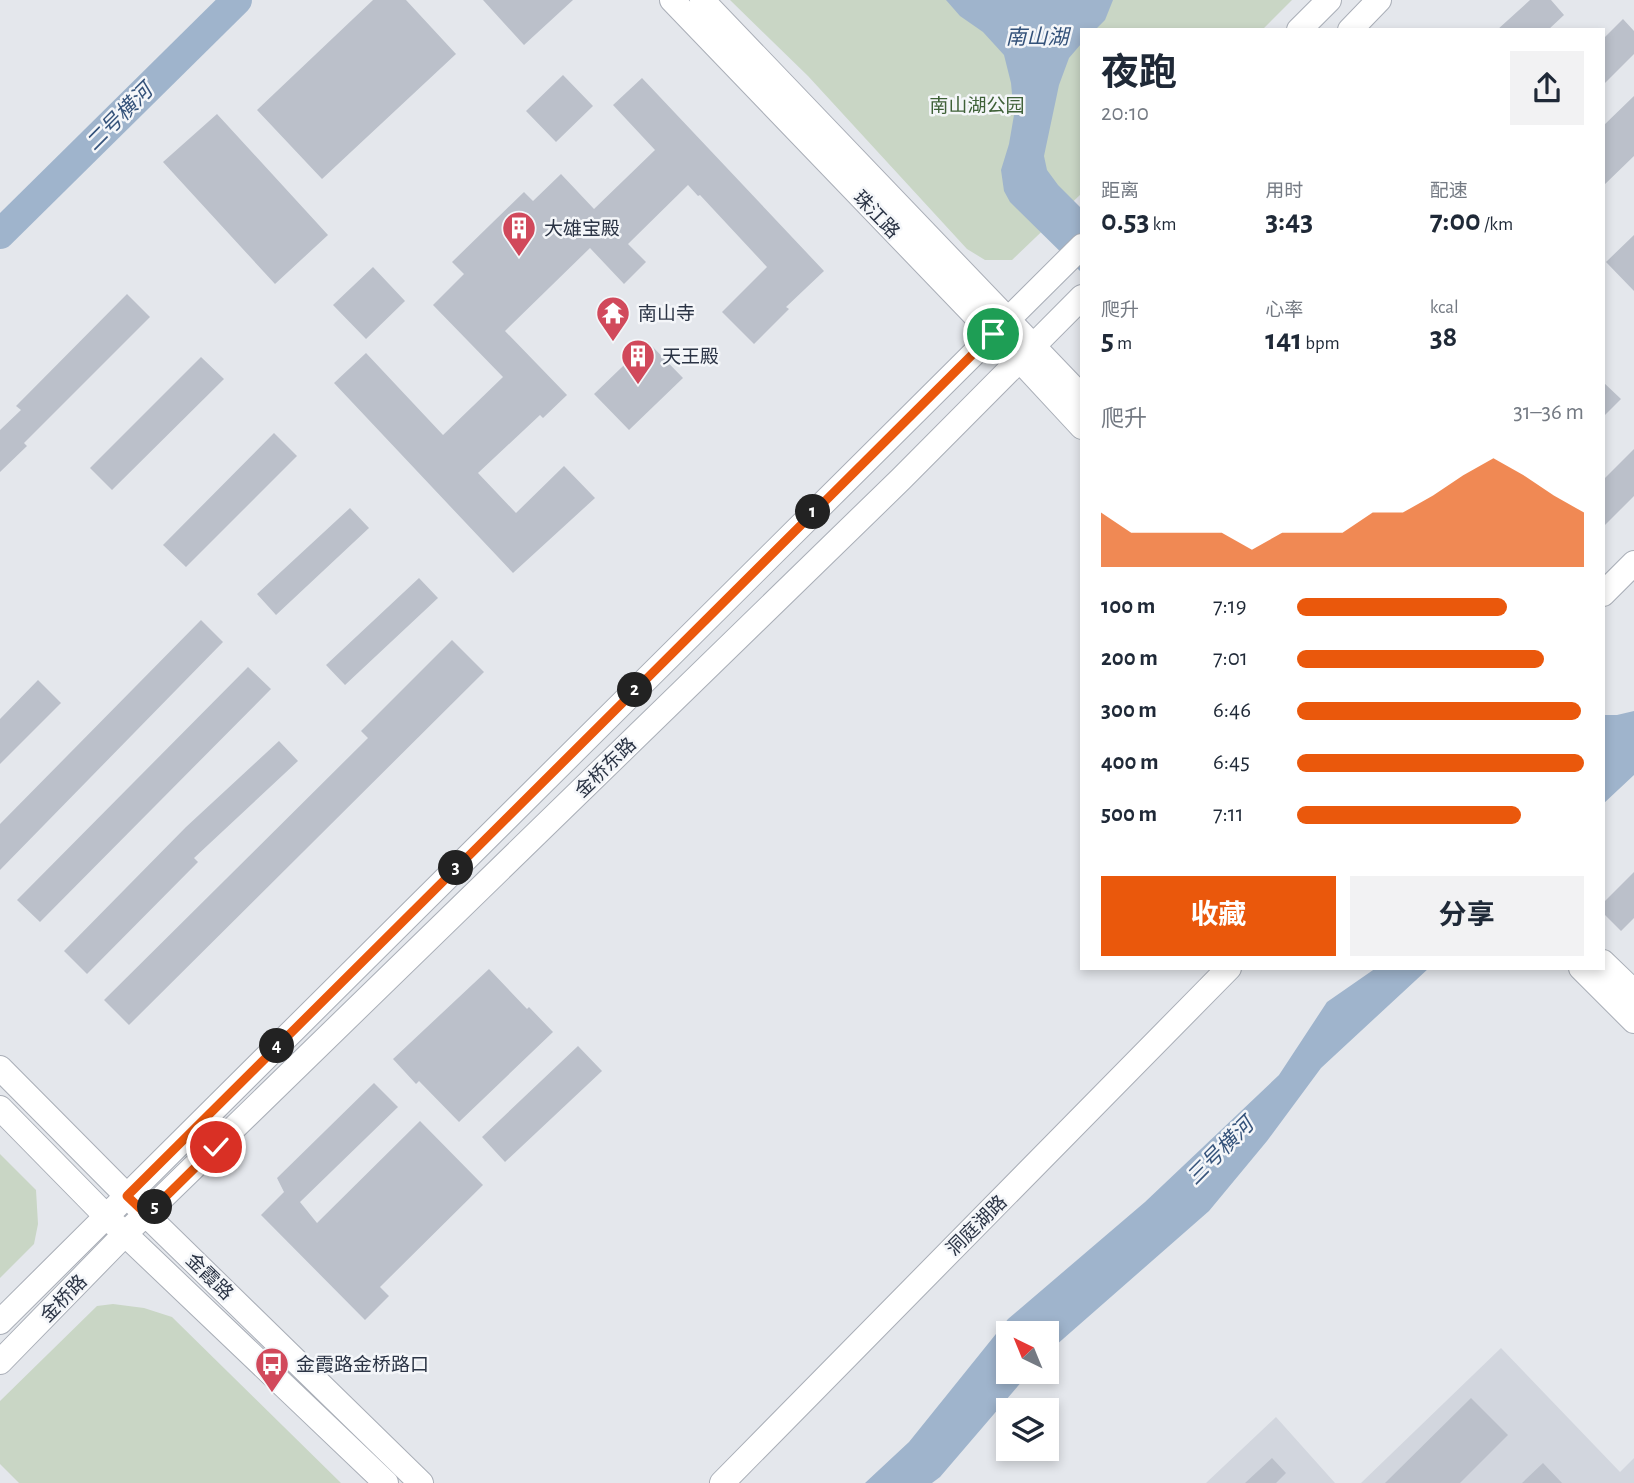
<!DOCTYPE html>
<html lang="zh">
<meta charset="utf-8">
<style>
:root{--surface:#fff;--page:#f2f2f3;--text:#1f2937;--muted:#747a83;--accent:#ea580c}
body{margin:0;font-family:"Alegreya Sans","Noto Sans SC",sans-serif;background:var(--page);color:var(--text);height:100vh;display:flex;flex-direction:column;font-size:26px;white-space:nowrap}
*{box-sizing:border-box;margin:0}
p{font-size:23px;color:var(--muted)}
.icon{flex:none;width:38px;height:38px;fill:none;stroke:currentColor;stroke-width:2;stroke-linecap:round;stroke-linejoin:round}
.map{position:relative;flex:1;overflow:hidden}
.side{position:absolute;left:1080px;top:28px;width:525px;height:942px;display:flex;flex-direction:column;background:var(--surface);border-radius:0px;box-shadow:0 4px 10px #0003}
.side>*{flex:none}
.needle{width:46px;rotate:317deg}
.tools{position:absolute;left:996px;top:1321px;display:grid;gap:14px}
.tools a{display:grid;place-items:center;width:63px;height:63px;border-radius:0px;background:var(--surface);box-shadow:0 4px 10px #0003;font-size:35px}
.pin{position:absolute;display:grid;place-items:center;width:60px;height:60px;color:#fff;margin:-30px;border:4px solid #fff;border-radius:50%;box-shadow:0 2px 7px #0007}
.km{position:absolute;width:35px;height:35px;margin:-18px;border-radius:50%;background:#222;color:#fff;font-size:19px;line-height:35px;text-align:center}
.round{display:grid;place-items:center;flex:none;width:74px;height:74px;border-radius:0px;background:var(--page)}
.head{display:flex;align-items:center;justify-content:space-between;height:119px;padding:0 21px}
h1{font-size:38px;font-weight:700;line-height:52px}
.stats{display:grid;grid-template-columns:repeat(3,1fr);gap:10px;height:119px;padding:7px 21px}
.stats div{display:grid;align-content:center}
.stats b{font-size:30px;font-weight:700}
.stats small{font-size:19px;font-weight:400}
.stats p{font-size:19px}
.chart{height:196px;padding:14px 21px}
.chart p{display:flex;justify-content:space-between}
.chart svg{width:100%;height:126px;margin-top:7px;fill:var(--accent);opacity:.7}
.button{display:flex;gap:14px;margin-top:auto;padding:14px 21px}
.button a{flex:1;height:80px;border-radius:0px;background:var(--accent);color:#fff;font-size:28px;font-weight:700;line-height:80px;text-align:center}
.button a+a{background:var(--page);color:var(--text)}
ul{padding:0 21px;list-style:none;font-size:23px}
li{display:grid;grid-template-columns:112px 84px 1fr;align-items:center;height:52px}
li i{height:18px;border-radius:9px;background:var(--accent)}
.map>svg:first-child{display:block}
.built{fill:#d2d6de}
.green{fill:#c9d6c5}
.water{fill:#9fb4cc}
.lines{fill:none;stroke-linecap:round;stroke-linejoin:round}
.river{stroke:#9fb4cc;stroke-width:30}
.building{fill:#bbc0ca}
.secondary-casing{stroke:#a9aeb7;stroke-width:26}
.secondary{stroke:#fff;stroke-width:24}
.route-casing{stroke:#fff;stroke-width:14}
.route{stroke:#ea580c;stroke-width:9}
.labels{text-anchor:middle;stroke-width:5;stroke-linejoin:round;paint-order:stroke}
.park-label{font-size:19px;fill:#3f6138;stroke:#f4f6f9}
.street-label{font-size:19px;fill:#2b3445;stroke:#f4f6f9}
.poi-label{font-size:19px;fill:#2b3445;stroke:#f4f6f9;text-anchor:start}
.water-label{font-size:21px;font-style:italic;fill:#34527a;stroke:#f4f6f9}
</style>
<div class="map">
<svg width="1634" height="1483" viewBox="0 0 1634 1483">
<rect width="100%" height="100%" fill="#e4e7ec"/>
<path class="built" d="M1501,1348l119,124 14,-14v25h-273z
M1276,1417l59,66h-129z"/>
<path class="green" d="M730,0h562l-30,30h-180l-1,164 -69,66h-27l-18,-11 -159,-173z
M0,1154l36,36 2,34 -4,20 -34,34z
M113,1304l31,4 28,9 169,166h-322l-19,-19v-63l97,-95z"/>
<path class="water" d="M946,0h167l-8,20 -10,10h-13l-1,14 -12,14 -10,27 -15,71 3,14 11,15 23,23v64l-71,-70 -6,-11 -3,-21 8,-26 5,-29 -3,-32 -7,-28 -21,-23 -23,-16z
M1634,711v64l-31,29v-89h14z
M1376,968h53l-108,100 -54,73 -58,70 -162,142 -1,-19h-38v38h22l-90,105 -8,6h-67l44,-41 99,-123 137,-117 134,-127 48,-73z"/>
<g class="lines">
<path class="river" d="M0,234l237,-234"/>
</g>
<path class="building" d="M373,0h33l50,54 -134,125 -65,-69z
M483,0h90l-49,45z
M1530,0h21l13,15 -16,15h-51z
M1623,19l11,12v23l-31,31v-46z
M563,75l30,31 -37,36 -30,-31z
M642,78l182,193 -38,36 3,2 -35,35 -32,-32 45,-45 -67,-72 -2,1 -10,-11 -60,59 18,18 -22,22 -34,-36 -85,83 62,64 -24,23 -3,-3 -62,58 38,40 48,-47 31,32 -82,75 -179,-190 32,-30 77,82 60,-58 -70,-72 31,-31 -12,-12 72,-70 9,9 28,-27 33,35 61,-59 -42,-45z
M1634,96v60l-31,30v-60z
M217,114l111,121 -53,49 -112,-122z
M1634,235v56l-28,-29z
M373,267l32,34 -39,38 -33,-34z
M127,294l23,23 -126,126 3,3 -27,26v-42l21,-20 -5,-4z
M648,342l35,36 -54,52 -35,-36z
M201,357l23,22 -112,111 -22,-22z
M1603,382l18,17 -18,18z
M274,433l23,23 -111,111 -23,-22z
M1634,449v47l-31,31v-47z
M350,508l19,20 -93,87 -19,-21z
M419,578l19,20 -93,87 -19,-20z
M201,620l22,22 -223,228v-46z
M452,640l32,32 -355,353 -25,-25 264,-262 -7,-7z
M248,667l23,22 -231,233 -23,-22z
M38,680l23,23 -61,61v-45z
M279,741l19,20 -104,97 4,4 -111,112 -23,-23 122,-124z
M1634,872v46l-13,13 -18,-18v-10z
M489,969l38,40 2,-2 24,25 -94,90 -40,-41 -3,3 -23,-25z
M578,1046l24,25 -97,91 -23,-25z
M374,1083l24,24 -98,95 17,21 103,-102 63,64 -103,102 9,9 -24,24 -104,-105 23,-23 -7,-14z
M1471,1398l37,37 -48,48h-75z
M1272,1458l14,15 -10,10h-31z
M1543,1463l19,20h-40z"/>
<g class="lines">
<g class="secondary-casing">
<path id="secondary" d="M672,0l321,334 26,25 63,68
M702,0l380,397
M1299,30l30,-30
M1350,30l29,-30
M1603,594l31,-31
M1603,962l31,30
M1581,968l53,53
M0,1068l127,128 294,287
M0,1108l106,108 280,267
M0,1322l1082,-1076
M0,1362l125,-128 776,-755 181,-182
M722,1483l507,-515"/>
</g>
<use href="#secondary" class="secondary"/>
</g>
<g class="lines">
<g class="route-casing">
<path id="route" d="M216,1147l-69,68 -20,-19 866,-862"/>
</g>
<use href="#route" class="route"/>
</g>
<defs>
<g id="building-pin" transform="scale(1.75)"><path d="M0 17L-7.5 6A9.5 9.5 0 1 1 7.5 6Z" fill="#d1495b" stroke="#f4f6f9"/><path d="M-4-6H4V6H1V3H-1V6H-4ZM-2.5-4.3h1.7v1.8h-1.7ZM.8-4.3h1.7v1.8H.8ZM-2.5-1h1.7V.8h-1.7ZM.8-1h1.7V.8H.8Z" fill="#fff"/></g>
<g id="temple-pin" transform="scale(1.75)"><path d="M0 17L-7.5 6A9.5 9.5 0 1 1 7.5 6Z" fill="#d1495b" stroke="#f4f6f9"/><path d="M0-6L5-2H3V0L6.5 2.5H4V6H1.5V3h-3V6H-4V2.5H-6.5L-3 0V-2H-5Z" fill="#fff"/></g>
<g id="bus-pin" transform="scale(1.75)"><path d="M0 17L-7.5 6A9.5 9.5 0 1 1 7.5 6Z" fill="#d1495b" stroke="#f4f6f9"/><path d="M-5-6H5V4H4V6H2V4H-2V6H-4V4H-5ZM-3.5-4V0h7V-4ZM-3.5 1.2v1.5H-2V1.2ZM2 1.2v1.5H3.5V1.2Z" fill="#fff"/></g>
</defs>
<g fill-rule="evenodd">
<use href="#building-pin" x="519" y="228"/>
<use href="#temple-pin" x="613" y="313"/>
<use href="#building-pin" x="638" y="356"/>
<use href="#bus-pin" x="272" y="1364"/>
</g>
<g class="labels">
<g class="park-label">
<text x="977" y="112">南山湖公园</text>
</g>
<g class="street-label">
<text transform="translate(877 214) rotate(46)" y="7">珠江路</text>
<text transform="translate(605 767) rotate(-44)" y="7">金桥东路</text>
<text transform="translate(976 1225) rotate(-45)" y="7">洞庭湖路</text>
<text transform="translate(210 1276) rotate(44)" y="7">金霞路</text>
<text transform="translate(63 1298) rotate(-46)" y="7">金桥路</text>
</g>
<g class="poi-label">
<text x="544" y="235">大雄宝殿</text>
<text x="638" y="320">南山寺</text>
<text x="662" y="363">天王殿</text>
<text x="296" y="1371">金霞路金桥路口</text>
</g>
<g class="water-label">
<text x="1037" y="44">南山湖</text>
<text transform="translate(119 117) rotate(-45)" y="7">二号横河</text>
<text transform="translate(1220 1151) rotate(-45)" y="7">三号横河</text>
</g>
</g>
</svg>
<div class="tools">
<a><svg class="needle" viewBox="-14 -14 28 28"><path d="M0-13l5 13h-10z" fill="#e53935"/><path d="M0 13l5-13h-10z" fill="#747a83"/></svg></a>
<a><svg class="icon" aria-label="layers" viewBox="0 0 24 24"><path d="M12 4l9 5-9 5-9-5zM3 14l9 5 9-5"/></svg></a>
</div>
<div class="pin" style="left:993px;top:334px;background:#1e9e55"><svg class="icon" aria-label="arrive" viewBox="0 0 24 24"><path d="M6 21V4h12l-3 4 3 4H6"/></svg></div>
<div class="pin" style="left:216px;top:1147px;background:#d93025"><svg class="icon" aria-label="check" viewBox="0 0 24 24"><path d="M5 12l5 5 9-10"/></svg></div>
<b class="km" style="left:813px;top:512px">1</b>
<b class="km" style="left:635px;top:690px">2</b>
<b class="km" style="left:456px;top:868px">3</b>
<b class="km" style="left:277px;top:1046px">4</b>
<b class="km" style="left:155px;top:1207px">5</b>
<section class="side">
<div class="head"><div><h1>夜跑</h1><p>20:10</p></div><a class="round"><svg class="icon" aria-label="share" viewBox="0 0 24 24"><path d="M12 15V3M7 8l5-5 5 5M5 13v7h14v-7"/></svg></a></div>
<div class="stats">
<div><p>距离</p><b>0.53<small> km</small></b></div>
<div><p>用时</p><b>3:43</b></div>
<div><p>配速</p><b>7:00<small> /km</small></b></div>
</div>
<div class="stats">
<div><p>爬升</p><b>5<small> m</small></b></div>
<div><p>心率</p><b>141<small> bpm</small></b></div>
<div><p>kcal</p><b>38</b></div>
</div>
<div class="chart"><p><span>爬升</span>31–36 m</p>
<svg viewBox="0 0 160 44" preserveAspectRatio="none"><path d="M0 44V25L10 32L20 32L30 32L40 32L50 38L60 32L70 32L80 32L90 25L100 25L110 19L120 12L130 6L140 12L150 19L160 25V44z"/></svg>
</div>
<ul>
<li><b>100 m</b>7:19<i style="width:73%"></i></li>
<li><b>200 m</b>7:01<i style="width:86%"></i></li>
<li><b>300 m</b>6:46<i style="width:99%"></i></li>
<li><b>400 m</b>6:45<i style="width:100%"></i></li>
<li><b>500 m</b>7:11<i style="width:78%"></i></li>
</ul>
<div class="button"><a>收藏</a><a>分享</a></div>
</section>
</div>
